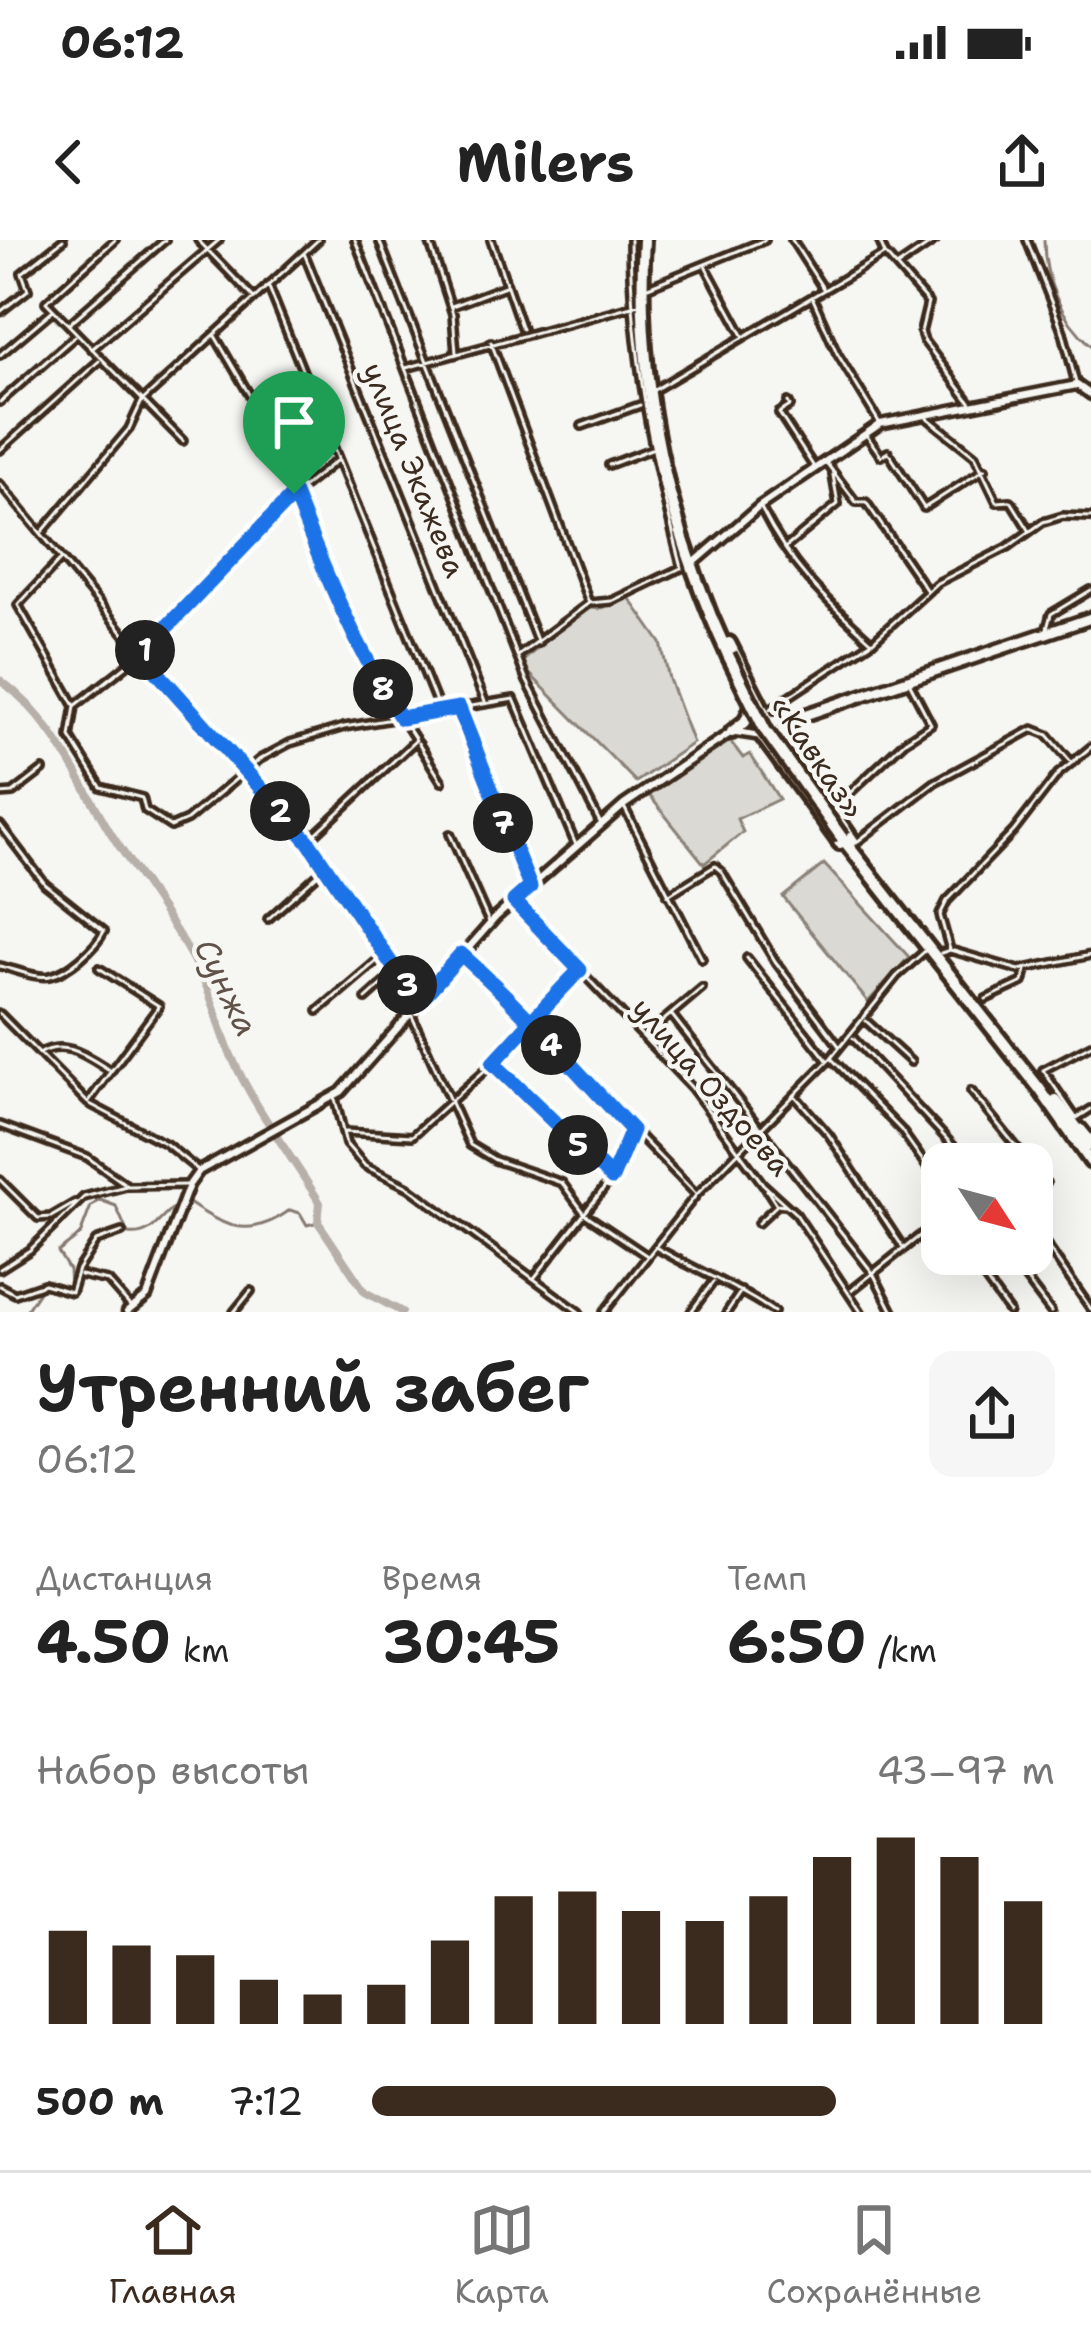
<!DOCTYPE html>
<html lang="ru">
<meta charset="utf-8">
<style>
:root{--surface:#fff;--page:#f6f6f6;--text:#222;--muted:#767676;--line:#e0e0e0;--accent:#3b2a1e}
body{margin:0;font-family:"Shantell Sans",sans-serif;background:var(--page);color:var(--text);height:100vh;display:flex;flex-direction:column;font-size:45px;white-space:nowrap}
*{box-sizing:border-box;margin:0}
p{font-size:39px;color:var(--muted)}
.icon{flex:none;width:66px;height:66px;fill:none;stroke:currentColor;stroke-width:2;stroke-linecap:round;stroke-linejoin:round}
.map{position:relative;height:1072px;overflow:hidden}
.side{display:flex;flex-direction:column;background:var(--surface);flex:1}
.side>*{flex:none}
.needle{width:78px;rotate:126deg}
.fabs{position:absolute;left:921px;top:903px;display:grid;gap:24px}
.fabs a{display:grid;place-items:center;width:132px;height:132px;border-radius:24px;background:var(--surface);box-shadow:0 12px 48px #0002;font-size:60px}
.pin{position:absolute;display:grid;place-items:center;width:102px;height:102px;color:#fff;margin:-123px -51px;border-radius:50% 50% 50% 0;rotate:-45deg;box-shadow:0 0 12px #0007}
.pin .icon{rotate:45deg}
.km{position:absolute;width:60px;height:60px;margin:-30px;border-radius:50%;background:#222;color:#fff;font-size:33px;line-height:60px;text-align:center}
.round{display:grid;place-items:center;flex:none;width:126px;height:126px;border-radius:24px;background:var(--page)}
.summary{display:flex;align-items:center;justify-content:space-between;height:204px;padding:0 36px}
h1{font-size:66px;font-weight:700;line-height:90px}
.metrics{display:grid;grid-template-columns:repeat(3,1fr);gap:18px;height:204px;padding:12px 36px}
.metrics div{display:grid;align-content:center}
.metrics b{font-size:60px;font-weight:700}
.metrics small{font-size:33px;font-weight:400}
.metrics p{font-size:33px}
.chart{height:336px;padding:24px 36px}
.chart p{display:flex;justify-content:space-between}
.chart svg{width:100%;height:216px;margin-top:12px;stroke:var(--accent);stroke-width:6}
ul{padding:0 36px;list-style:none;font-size:39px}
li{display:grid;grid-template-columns:192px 144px 1fr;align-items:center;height:90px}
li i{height:30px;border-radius:15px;background:var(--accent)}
.status{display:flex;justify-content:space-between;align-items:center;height:84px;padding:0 60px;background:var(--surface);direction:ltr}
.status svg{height:33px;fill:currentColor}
header{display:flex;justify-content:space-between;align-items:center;height:156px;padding:0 36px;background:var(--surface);font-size:54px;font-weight:700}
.tab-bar{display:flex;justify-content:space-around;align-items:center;height:168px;border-top:3px solid var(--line);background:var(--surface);font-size:33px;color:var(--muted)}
.tab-bar a{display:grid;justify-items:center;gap:6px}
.tab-bar .on{color:var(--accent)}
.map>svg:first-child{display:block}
.green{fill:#dad9d3;stroke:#8a8278;stroke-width:3}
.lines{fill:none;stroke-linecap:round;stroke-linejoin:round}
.stream{stroke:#857a71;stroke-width:3}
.river{stroke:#b6b0a9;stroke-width:8}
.street-casing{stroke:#3b2a1e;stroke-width:12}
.secondary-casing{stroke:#3b2a1e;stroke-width:15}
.primary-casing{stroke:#3b2a1e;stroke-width:18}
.highway-casing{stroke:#3b2a1e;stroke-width:20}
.street{stroke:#f6f6f2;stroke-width:3}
.secondary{stroke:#f6f6f2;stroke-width:6}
.primary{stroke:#f6f6f2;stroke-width:9}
.highway{stroke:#f6f6f2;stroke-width:10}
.highway-bridge-casing{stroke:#3b2a1e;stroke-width:20;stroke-linecap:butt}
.highway-bridge{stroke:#f6f6f2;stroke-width:10}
.route-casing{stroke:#fff;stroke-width:24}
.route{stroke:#1a73e8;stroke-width:15}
.labels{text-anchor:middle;stroke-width:9;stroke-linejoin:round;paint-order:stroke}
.street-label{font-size:30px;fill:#3b2a1e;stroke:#f6f6f2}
.water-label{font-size:33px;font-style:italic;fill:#605248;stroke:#f6f6f2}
</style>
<div class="status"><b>06:12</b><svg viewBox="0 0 49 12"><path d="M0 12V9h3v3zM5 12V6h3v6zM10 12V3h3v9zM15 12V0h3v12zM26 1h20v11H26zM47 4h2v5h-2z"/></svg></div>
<header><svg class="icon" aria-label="back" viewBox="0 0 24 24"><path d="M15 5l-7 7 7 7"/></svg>Milers<svg class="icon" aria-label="share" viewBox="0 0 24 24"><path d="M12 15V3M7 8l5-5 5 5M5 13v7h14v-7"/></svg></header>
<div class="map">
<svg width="1091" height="1072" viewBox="0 0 1091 1072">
<rect width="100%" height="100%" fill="#f6f6f2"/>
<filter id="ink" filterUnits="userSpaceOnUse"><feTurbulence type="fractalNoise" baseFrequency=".00833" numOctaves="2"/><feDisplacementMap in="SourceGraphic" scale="24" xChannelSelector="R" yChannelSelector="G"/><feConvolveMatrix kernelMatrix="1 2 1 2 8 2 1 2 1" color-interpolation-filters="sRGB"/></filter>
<g filter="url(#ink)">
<path class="green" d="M628,356l33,47 8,36 24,64 -57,39 -116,-118 63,-57 17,2z
M730,501l13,17 7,-4 29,45 -42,20 6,13 -39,32 -55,-69z
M824,624l85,93 -41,45 -85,-105z"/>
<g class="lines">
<path class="stream" d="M1044,0c0,40 17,79 47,105
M25,1072l19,-28 26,3 -1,-17 -11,-18 22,-17 11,-29 9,-6 16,6 12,28c29,4 33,-25 58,-33 38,26 63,39 104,9l10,3 7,12 11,-3"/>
<path class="river" d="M0,440c54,39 78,99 112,155 31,49 68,96 93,148 10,23 15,47 25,70 23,53 60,101 90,150l-2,19 47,70 37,20"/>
<g class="street-casing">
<path id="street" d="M115,0l-69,62 137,139
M198,0l55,57
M355,0l172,441 74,143
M379,0l159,403
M429,0l24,74 3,39
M491,0l31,89
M630,0c1,114 23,218 52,328
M792,0l32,50
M879,0l6,14 43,49 -7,29 3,9 49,65
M1027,0l36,92 13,51
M304,13l181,449
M898,26l38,-26
M706,27l38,70
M268,45l171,424
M648,47l117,-47
M813,59l24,54 42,69
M452,66l53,-20
M0,72l28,-22 -6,-17 41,-33
M69,84l96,-84
M215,96l86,147
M491,102l98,261
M92,109l127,-109
M0,115l52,-44
M406,128l233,-64
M654,150l231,-136
M0,162l75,-66
M788,162l2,4 -11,7 35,54
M925,176l50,40 22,46 14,-1 18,29
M582,186l58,-21
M867,196l14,20 7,-4 36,56 61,-39
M0,210l99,-89
M825,221l31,41h10l61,89
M609,225l42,-16
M0,244l141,170 167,187 109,161
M294,254c34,88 69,168 122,246l-107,100
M761,268c30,59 62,90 111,134
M43,291l86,-102 13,-28 176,-161
M785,308l53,-44 -5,-29
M61,319l-43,46 57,101 66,-52 133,-144 62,-49
M1046,392l5,-18 40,-24
M518,416l71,-53 23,-2 69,-33
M75,466l-5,31 31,50 41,11 3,12 26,17 16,-7 73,-61 30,-16 54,-16 170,-28 62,146
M770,469l102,-67 65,-59 71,-36 35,-25 20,-6 28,1
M460,471l69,175
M418,503l24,39
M0,554l13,-1 30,-23
M836,566l69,-65 26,-17 -21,-40
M624,567l78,152
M0,585l45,59 59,47c-8,17 -36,41 -54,45 -14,3 -36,-7 -50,-10
M450,594l39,88
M858,601l77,-59 98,-53 15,6 24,28
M668,655l47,-29 6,5 54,90 64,85
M515,662l176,185 72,97 33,30 65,98
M268,679l58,-52
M950,710l-10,-35 7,-14 67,-70 44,-57 33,-27
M941,713l9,-3 69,20 72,-15
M463,715l232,238
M747,718l80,102
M366,759l30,-27
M986,759l37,-17 3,-12
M318,771l67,-57
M0,774l88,89 78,41 32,26
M411,774l59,131 25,15 67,23 23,31 61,41
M671,774l202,259 20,39
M866,781l45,41
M645,796l57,-48
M853,798l117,126
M39,814c26,-16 49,3 72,17
M831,818l70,72 41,58
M493,823l118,113
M971,851l48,59 -13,14
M334,855l12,49 19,22 43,21 171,125
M796,857l33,38 75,114
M89,861l70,-95 -60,-38
M1076,878l-33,-48 48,-25
M1077,878l14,-9
M0,885l87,32 41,29 59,-1
M1082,886l9,11
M345,892l67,4 81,-73 85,-92
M0,940l38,38 13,-1 24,-14
M767,950l9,14 9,1
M1032,954l14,-11
M758,983l18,-17
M1032,984l59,85
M657,1008c39,23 80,38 117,64
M967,1014l42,58
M1007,1014l44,58
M0,1029l30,-19 54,-53 42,-11
M80,1035l28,6 22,25
M535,1037l77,-99 19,-46
M0,1046l15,8 29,-10 27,8 7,-23 18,-28 26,-9
M852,1050l90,-72
M234,1072l17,-21
M604,1072l93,-118 134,-136 66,-82 28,-25
M691,1072l22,-30
M727,1072l14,-21"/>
</g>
<g class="secondary-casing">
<path id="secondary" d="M696,321l64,-55 120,-82 197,-39 14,10
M736,492l26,4
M127,1072l20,-16 42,-111 10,-14 142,-79 155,-175 128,-112 106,-72"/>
</g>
<g class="primary-casing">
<path id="primary" d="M769,482l24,-3 298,-101"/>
</g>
<g class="highway-casing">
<path id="highway" d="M644,0c-9,143 24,285 84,415
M729,403l40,79
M773,486l80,115
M732,492l13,-10 6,-13
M762,496l78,107
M780,498l13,-19
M842,598l197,250 52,74
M1056,861l35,45"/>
</g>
<use href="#street" class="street"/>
<use href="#secondary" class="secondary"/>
<use href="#primary" class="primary"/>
<use href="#highway" class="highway"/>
<g class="highway-bridge-casing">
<path id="highway-bridge" d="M728,415l37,75 77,108"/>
</g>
<use href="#highway-bridge" class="highway-bridge"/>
</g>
</g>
<g class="lines" filter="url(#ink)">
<g class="route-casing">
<path id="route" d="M294,254l-153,160 167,187 110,162 43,-49c61,54 115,117 171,176l-20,48 -119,-115c29,-31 57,-63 87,-93l-66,-69 16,-14 -71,-179 -58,10c-46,-71 -76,-145 -107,-224"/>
</g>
<use href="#route" class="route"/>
</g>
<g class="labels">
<g class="street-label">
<text transform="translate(414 230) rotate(68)" y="10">улица Экажева</text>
<text transform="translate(817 517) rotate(56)" y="10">«Кавказ»</text>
<text transform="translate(711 847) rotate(49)" y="10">улица Оздоева</text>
</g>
<g class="water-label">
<text transform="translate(227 747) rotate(64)" y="12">Сунжа</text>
</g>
</g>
</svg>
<div class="fabs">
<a><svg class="needle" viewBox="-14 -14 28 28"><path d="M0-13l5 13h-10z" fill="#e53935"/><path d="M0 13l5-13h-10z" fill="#767676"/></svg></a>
</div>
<div class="pin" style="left:294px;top:254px;background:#1e9e55"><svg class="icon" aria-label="arrive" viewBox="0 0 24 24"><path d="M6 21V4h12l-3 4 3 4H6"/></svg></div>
<b class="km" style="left:145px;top:410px">1</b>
<b class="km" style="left:280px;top:571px">2</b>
<b class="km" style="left:407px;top:745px">3</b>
<b class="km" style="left:551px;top:805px">4</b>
<b class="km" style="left:578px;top:905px">5</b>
<b class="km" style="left:503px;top:583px">7</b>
<b class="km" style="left:383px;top:449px">8</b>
</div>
<section class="side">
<div class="summary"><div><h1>Утренний забег</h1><p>06:12</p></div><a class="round"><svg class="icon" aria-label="share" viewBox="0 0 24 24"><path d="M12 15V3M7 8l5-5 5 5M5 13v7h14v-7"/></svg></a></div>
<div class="metrics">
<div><p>Дистанция</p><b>4.50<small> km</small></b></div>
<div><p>Время</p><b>30:45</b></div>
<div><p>Темп</p><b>6:50<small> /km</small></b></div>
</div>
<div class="chart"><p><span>Набор высоты</span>43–97 m</p>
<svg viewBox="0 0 160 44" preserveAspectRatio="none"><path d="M5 44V25M15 44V28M25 44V30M35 44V35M45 44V38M55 44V36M65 44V27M75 44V18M85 44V17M95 44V21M105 44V23M115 44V18M125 44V10M135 44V6M145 44V10M155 44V19"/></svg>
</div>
<ul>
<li><b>500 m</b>7:12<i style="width:68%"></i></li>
</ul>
</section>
<nav class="tab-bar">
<a class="on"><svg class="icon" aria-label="home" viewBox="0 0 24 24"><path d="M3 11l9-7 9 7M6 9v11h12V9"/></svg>Главная</a>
<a><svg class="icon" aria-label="map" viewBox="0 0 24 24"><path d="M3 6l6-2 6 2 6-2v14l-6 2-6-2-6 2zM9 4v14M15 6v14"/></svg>Карта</a>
<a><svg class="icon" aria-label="saved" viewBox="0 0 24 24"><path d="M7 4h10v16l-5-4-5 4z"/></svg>Сохранённые</a>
</nav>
